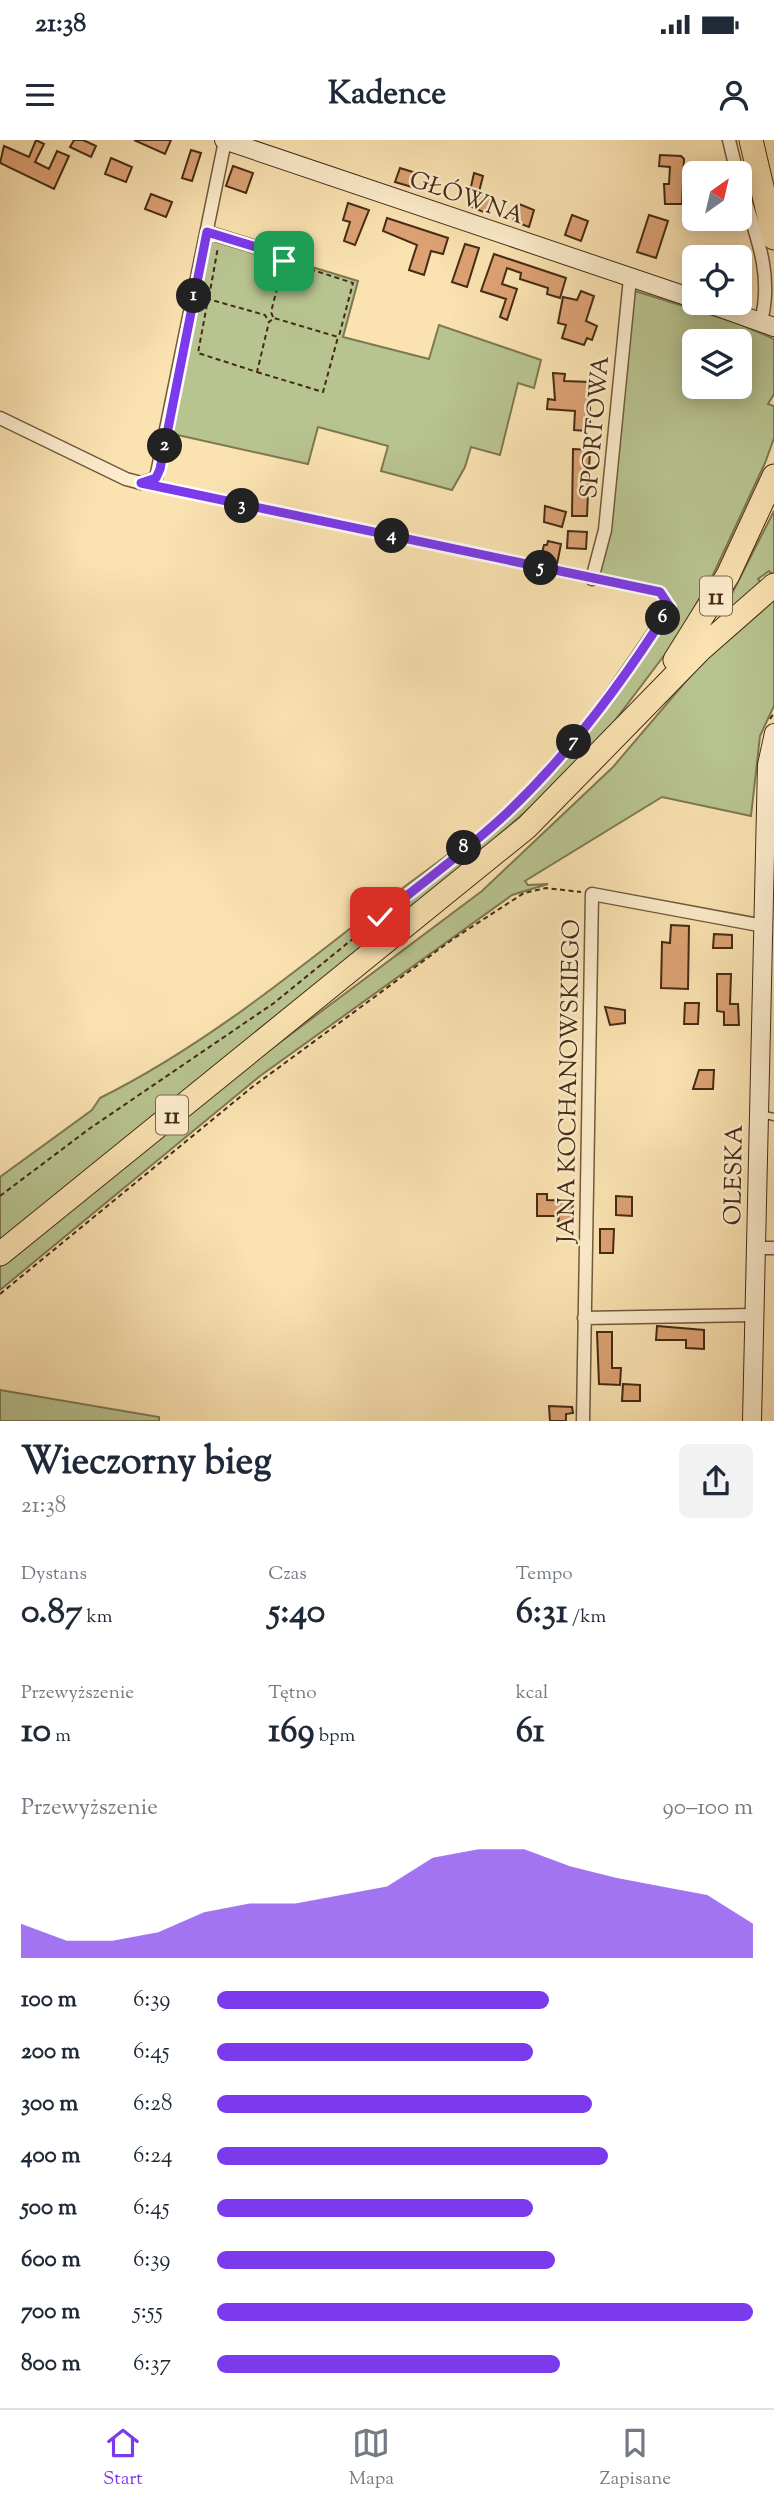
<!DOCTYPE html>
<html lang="pl">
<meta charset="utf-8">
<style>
:root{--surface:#fff;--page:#f2f2f3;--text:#1f2937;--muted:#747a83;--line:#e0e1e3;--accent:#7c3aed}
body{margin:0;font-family:"Sorts Mill Goudy",serif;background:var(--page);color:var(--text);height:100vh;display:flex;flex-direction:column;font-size:26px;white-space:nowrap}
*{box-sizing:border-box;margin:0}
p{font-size:23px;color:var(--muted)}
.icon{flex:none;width:38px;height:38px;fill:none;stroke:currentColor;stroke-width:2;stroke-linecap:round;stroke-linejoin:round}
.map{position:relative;height:1281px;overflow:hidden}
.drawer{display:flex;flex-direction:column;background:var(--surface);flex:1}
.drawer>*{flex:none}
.needle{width:46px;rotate:34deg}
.buttons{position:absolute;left:682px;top:21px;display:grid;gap:14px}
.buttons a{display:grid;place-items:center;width:70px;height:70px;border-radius:10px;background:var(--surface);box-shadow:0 4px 18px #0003;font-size:35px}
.pin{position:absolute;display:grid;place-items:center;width:60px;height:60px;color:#fff;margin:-30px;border-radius:14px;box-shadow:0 4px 10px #0006}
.km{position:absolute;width:35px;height:35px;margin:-18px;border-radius:50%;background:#222;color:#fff;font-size:19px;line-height:35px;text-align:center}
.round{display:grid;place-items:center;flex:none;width:74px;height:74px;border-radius:10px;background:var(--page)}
.headline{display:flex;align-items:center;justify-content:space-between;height:119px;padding:0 21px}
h1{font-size:38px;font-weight:700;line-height:52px}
.metrics{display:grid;grid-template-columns:repeat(3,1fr);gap:10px;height:119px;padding:7px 21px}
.metrics div{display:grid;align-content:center}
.metrics b{font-size:35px;font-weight:700}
.metrics small{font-size:19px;font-weight:400}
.metrics p{font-size:19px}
.chart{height:196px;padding:14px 21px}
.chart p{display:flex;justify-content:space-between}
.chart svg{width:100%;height:126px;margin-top:7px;fill:var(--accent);opacity:.7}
ul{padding:0 21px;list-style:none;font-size:23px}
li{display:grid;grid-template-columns:112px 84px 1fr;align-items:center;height:52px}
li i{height:18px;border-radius:9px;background:var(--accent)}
.status{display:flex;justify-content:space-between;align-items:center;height:49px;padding:0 35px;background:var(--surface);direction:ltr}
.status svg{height:19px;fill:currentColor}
header{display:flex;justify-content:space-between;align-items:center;height:91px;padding:0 21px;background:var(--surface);font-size:32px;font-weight:700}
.dock{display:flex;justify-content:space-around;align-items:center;height:98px;border-top:2px solid var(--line);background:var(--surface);font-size:19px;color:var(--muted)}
.dock a{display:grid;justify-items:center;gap:4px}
.dock .selected{color:var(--accent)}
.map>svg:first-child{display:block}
.green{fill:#b8c490;stroke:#7e7852;stroke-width:2;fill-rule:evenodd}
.building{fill:#dda274;stroke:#452b15;stroke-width:2}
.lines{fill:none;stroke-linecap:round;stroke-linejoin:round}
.lane-casing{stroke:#72593c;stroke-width:9}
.street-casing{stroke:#72593c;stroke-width:15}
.secondary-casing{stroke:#452b15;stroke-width:20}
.highway-casing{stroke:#452b15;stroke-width:25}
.path{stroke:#452b15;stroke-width:2;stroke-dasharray:5 3.5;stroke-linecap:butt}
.lane{stroke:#fceccc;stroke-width:6}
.street{stroke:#fceccc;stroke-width:12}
.secondary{stroke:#fceccc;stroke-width:18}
.highway{stroke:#fae2b1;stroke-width:23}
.route-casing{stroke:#fff;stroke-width:14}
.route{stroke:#7c3aed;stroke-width:9}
.labels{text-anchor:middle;stroke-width:5;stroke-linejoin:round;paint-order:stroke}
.shield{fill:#fceccc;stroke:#7c654c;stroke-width:2}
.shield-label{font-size:23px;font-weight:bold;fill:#452b15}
.street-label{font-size:24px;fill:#452b15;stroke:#fceccc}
</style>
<div class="status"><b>21:38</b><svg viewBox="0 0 49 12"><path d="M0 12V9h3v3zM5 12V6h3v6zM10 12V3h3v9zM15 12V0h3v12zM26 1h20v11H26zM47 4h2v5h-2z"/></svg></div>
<header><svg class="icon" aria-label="menu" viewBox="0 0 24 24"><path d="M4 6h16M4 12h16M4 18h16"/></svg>Kadence<svg class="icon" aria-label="person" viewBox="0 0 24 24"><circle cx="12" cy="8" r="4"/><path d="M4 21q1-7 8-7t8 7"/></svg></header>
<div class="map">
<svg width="774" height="1281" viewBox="0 0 774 1281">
<rect width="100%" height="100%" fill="#fae2b1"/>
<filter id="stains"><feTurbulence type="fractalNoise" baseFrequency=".00286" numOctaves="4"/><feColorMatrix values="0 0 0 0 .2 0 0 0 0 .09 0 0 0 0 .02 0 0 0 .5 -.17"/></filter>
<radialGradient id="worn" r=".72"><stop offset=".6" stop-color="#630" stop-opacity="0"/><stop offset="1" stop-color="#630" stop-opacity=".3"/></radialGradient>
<path class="green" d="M210,96l148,45 -15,56 86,22 10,-34 102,35 -7,28 -16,-5 -18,72 -29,-8 -6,20 -13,23 -71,-19 7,-25 -70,-19 -10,37 -135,-30z
M635,151l100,31 39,17v55l-6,10 6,2v32l-9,25 -52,112 -38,66 -68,90 -47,50 -88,78 -472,382v-64l92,-67 8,-12c103,-51 194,-126 284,-196 52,-40 108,-75 153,-124 49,-55 91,-119 132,-180l-2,-6 -5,-3 -67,-12zM695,201h45v46h-45z
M774,371v65l-5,-5 -11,8 5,6 -47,40z
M770,456l4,5v105l-14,30 -9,80 -89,-19 -137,84 3,4 20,-1 -36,11 -252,181 -260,214v-25l215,-174 267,-200 131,-124 108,-127z
M0,1250l159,27v4h-159z"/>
<path class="building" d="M36,0l8,4 -9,18 14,7 8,-18 12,5 -15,33 -54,-26 4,-17 25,11z
M74,0h9l13,6 -5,11 -21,-10z
M134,0h37l-6,14z
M191,10l10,3 -9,28 -10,-3z
M660,15l21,1 3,3 -2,45h-17l-1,-20h5l1,-17 -11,-1z
M111,18l21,9 -6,15 -21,-8z
M233,26l20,7 -7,20 -20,-7z
M400,28l16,5 -4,14 -17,-5z
M474,33l9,3 -4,16 15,4 -6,18 -21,-9z
M151,54l21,8 -6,15 -21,-8z
M348,63l21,7 -14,35 -11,-4 6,-19 -7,-2z
M519,64l15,6 -5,17 -16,-6z
M572,75l16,6 -7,20 -16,-6z
M649,75l19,6 -12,37 -19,-6z
M387,78l61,20 -5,16 -12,-3 -7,24 -15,-5 8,-25 -34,-14z
M465,104l14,4 -12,39 -15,-5z
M494,114l72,24 -6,20 -13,-4 1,-6 -28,-9 1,-6 -14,-5 -5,16 15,5 -10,31 -7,-3 6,-18 -25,-8z
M581,151l13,5 -8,25 11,5 -5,14 -5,-2 -3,7 -22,-7 4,-13 -8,-2 5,-26 14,3z
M553,233l12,1 -1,7 26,1v43h-4v6l-12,-1 1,-19 -28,-2 1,-10 7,1z
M573,309l17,1 -3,66h-15z
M545,366l21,6 -4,15 -18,-5z
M568,391l19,1 -1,17 -19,-1z
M548,401l13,3 -4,20 -17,-4 4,-15h3z
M671,785l18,1 -1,63 -27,-1 1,-46 8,1z
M714,794l18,1v13h-19z
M717,834h14l-1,30h8l1,21h-15v-13l-7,-1z
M685,863h14l-1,21h-14z
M605,867l20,3v13l-15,2z
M699,930h15l-1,19h-20z
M537,1054h10v6l26,1 -2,23 -13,-1 1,-7h-22z
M616,1056l16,1v19l-16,-1z
M600,1089h14l-1,24h-13z
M657,1186l47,4v19l-18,-1v-8h-30z
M597,1192h15v36h9l-1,17 -21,-1z
M623,1244l17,1v16h-18z
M549,1266l23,1 1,6 -7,1v7h-16z"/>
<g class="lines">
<g class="lane-casing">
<path id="lane" d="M761,974l13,3"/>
</g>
<g class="street-casing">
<path id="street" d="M729,0l8,33
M740,44c14,46 34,88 21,137
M207,92l78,24
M0,278l126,61 15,4 15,-5 69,-337
M592,439l13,-49 25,-252
M755,1108h19
M584,1178l170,-3
M583,1281l9,-527 172,32"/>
</g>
<g class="secondary-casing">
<path id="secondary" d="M224,0l471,159
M707,163l67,24
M752,1281l15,-656 7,-32"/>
</g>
<g class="highway-casing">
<path id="highway" d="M751,0l23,98
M675,520l53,-85 46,-99
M0,1114l527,-427 174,-178 73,-64"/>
</g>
<path class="path" d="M294,124l59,19 -14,53
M209,157l9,-50
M273,177l-2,-5 11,-43
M257,232l66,20 15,-55 -64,-19 -5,4 -12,50 -59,-19 10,-54 57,16 4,7
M163,348l419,89
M770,579l4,-6
M0,1056l89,-67 185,-126 232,-189 93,-101 71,-106 -10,-16 -56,-9
M0,1154l251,-206 202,-149 71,-46 22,-5 35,4"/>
<use href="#lane" class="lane"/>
<use href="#street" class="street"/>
<use href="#secondary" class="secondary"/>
<use href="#highway" class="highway"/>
</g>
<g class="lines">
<g class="route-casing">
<path id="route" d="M284,121l1,-5 -78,-24 -47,237 -4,9 -15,5 519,109 10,15c-47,75 -98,144 -162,205 -40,38 -86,71 -128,105"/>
</g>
<use href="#route" class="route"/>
</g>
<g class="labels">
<g class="shield">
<rect x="700" y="436.5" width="32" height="39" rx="5"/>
<rect x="156" y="955.5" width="32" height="39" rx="5"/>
</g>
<g class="shield-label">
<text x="716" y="464">11</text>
<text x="172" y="983">11</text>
</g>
<g class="street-label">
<text transform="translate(467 57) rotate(19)" y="8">GŁÓWNA</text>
<text transform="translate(594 287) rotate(-85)" y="8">SPORTOWA</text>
<text transform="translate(568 941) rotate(-89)" y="8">JANA KOCHANOWSKIEGO</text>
<text transform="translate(733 1035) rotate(-89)" y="8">OLESKA</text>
</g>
</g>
<rect width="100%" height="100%" filter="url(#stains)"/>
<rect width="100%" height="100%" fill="url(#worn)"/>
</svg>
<div class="buttons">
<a><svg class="needle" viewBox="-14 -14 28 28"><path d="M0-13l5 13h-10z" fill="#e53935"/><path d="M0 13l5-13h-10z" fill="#747a83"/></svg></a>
<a><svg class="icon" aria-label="locate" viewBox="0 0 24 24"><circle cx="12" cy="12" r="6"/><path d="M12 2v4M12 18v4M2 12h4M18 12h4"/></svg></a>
<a><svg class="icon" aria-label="layers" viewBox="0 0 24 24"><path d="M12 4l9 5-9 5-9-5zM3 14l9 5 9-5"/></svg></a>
</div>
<div class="pin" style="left:284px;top:121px;background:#1e9e55"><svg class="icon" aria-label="arrive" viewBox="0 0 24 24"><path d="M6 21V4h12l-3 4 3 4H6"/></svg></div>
<div class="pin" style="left:380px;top:777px;background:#d93025"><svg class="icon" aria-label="check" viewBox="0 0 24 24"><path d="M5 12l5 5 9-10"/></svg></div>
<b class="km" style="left:194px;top:156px">1</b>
<b class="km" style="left:165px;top:306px">2</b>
<b class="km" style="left:242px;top:366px">3</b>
<b class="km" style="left:392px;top:396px">4</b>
<b class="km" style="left:541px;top:428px">5</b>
<b class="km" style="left:663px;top:478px">6</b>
<b class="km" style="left:574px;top:602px">7</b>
<b class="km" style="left:464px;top:708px">8</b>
</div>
<section class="drawer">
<div class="headline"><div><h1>Wieczorny bieg</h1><p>21:38</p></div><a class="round"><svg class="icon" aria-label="share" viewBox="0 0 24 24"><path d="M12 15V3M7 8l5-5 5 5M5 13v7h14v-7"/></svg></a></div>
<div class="metrics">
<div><p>Dystans</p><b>0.87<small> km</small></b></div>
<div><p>Czas</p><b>5:40</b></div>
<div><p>Tempo</p><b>6:31<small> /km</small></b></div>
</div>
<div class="metrics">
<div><p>Przewyższenie</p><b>10<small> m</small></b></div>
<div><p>Tętno</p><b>169<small> bpm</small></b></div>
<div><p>kcal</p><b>61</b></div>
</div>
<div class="chart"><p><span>Przewyższenie</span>90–100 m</p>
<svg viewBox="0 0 160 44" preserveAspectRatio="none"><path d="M0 44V32L10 38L20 38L30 35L40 28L50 25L60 25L70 22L80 19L90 9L100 6L110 6L120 12L130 16L140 19L150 22L160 32V44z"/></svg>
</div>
<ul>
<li><b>100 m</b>6:39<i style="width:62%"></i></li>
<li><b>200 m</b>6:45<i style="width:59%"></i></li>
<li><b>300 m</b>6:28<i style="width:70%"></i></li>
<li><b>400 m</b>6:24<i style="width:73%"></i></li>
<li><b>500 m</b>6:45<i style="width:59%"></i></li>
<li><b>600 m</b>6:39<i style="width:63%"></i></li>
<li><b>700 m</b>5:55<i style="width:100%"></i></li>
<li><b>800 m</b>6:37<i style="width:64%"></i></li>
</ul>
</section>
<nav class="dock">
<a class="selected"><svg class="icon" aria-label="home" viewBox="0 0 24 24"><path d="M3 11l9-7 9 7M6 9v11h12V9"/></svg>Start</a>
<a><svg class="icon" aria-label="map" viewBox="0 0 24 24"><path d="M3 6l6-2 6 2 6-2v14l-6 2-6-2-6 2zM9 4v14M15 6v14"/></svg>Mapa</a>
<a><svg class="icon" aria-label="saved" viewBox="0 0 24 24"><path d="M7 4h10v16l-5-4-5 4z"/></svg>Zapisane</a>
</nav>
